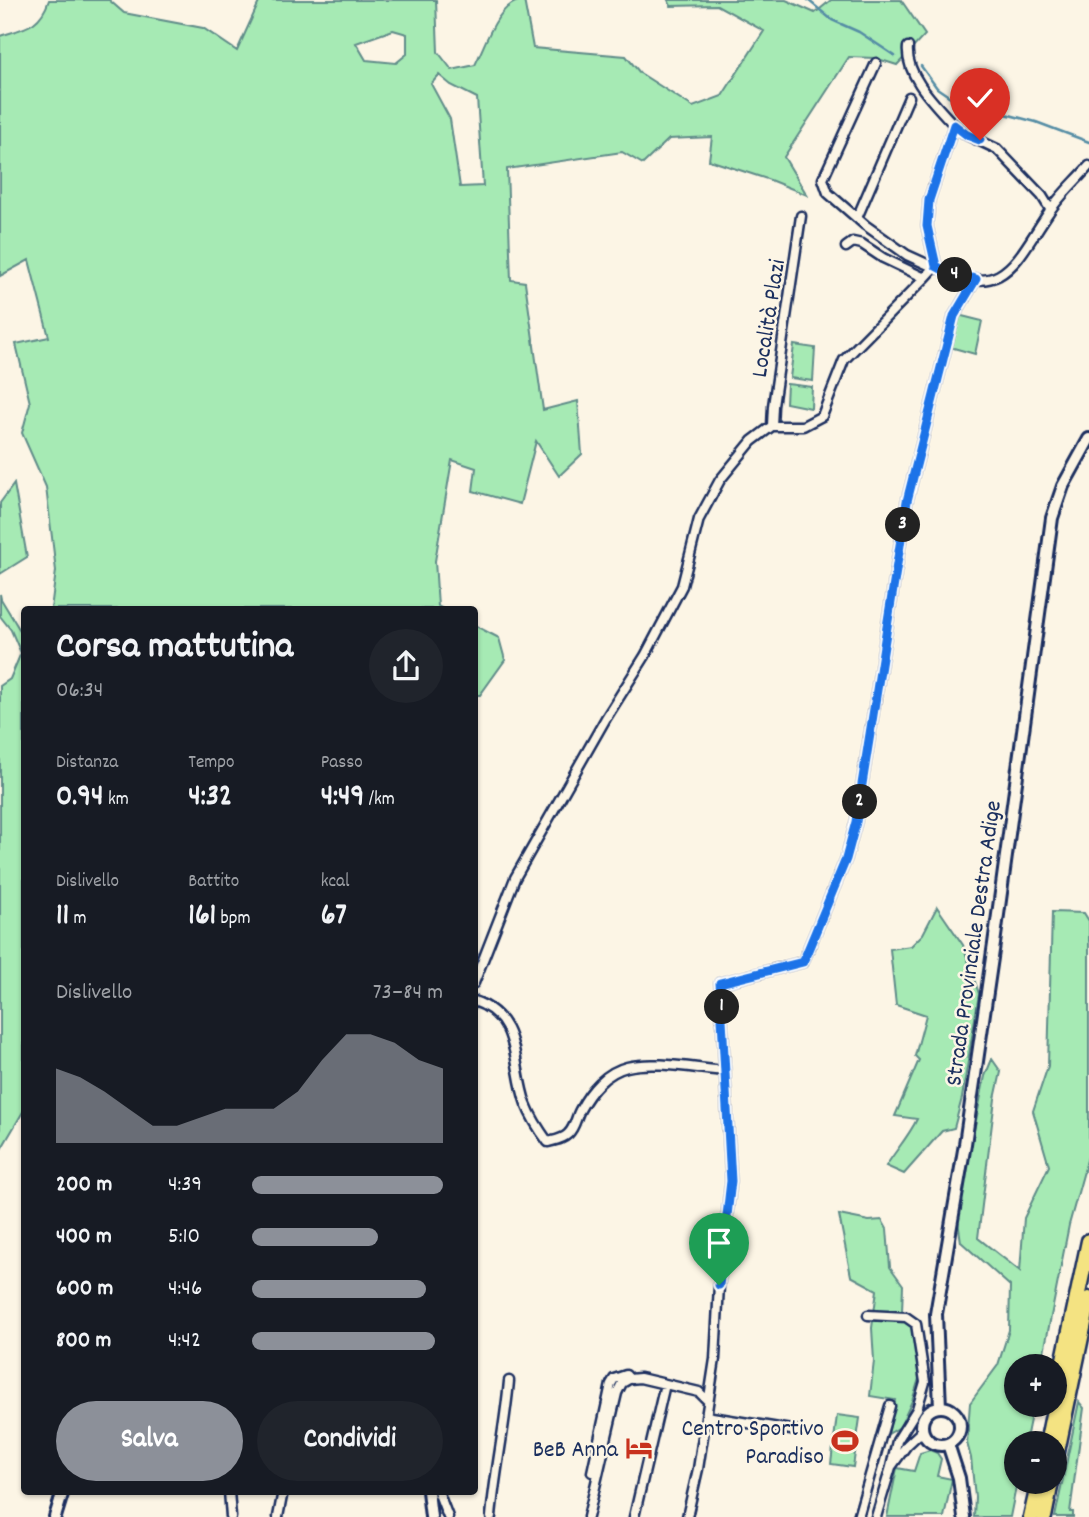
<!DOCTYPE html>
<html lang="it">
<meta charset="utf-8">
<style>
:root{--surface:#171b24;--page:#20242c;--text:#f1f3f6;--muted:#9ea1a6;--accent:#8c9099}
body{margin:0;font-family:Dekko,sans-serif;background:var(--page);color:var(--text);height:100vh;display:flex;flex-direction:column;font-size:26px;white-space:nowrap}
*{box-sizing:border-box;margin:0}
p{font-size:23px;color:var(--muted)}
.icon{flex:none;width:38px;height:38px;fill:none;stroke:currentColor;stroke-width:2;stroke-linecap:round;stroke-linejoin:round}
.map{position:relative;flex:1;overflow:hidden}
.side{position:absolute;left:21px;top:606px;width:457px;height:889px;display:flex;flex-direction:column;background:var(--surface);border-radius:7px;box-shadow:0 2px 5px #0004}
.side>*{flex:none}
.buttons{position:absolute;left:1004px;top:1354px;display:grid;gap:14px}
.buttons a{display:grid;place-items:center;width:63px;height:63px;border-radius:50%;background:var(--surface);box-shadow:0 2px 5px #0004;font-size:35px}
.pin{position:absolute;display:grid;place-items:center;width:60px;height:60px;color:#fff;margin:-72px -30px;border-radius:50% 50% 50% 0;rotate:-45deg;box-shadow:0 0 7px #0007}
.pin .icon{rotate:45deg}
.km{position:absolute;width:35px;height:35px;margin:-18px;border-radius:50%;background:#222;color:#fff;font-size:19px;line-height:35px;text-align:center}
.round{display:grid;place-items:center;flex:none;width:74px;height:74px;border-radius:37px;background:var(--page)}
.headline{display:flex;align-items:center;justify-content:space-between;height:119px;padding:0 35px}
h1{font-size:38px;font-weight:700;line-height:52px}
.stats{display:grid;grid-template-columns:repeat(3,1fr);gap:10px;height:119px;padding:7px 35px}
.stats div{display:grid;align-content:center}
.stats b{font-size:30px;font-weight:700}
.stats small{font-size:19px;font-weight:400}
.stats p{font-size:19px}
.chart{height:196px;padding:14px 35px}
.chart p{display:flex;justify-content:space-between}
.chart svg{width:100%;height:126px;margin-top:7px;fill:var(--accent);opacity:.7}
.button{display:flex;gap:14px;margin-top:auto;padding:14px 35px}
.button a{flex:1;height:80px;border-radius:42px;background:var(--accent);color:#fff;font-size:28px;font-weight:700;line-height:80px;text-align:center}
.button a+a{background:var(--page);color:var(--text)}
ul{padding:0 35px;list-style:none;font-size:23px}
li{display:grid;grid-template-columns:112px 84px 1fr;align-items:center;height:52px}
li i{height:18px;border-radius:9px;background:var(--accent)}
.map>svg:first-child{display:block}
.green{fill:#a6eab4;stroke:#608c89;stroke-width:2;fill-rule:evenodd}
.lines{fill:none;stroke-linecap:round;stroke-linejoin:round}
.stream{stroke:#558da5;stroke-width:2.5}
.street-casing{stroke:#1b2f5e;stroke-width:13}
.secondary-casing{stroke:#1b2f5e;stroke-width:16}
.highway-casing{stroke:#1b2f5e;stroke-width:19}
.street{stroke:#fcf5e5;stroke-width:8}
.secondary{stroke:#fcf5e5;stroke-width:10}
.highway{stroke:#f4e382;stroke-width:14}
.route-casing{stroke:#fff;stroke-width:14}
.route{stroke:#1a73e8;stroke-width:9}
.labels{text-anchor:middle;stroke-width:5;stroke-linejoin:round;paint-order:stroke}
.street-label{font-size:24px;fill:#1b2f5e;stroke:#fcf5e5}
.poi-label{font-size:24px;fill:#1b2f5e;stroke:#fcf5e5;text-anchor:end}
</style>
<div class="map">
<svg width="1089" height="1517" viewBox="0 0 1089 1517">
<rect width="100%" height="100%" fill="#fcf5e5"/>
<filter id="ink" filterUnits="userSpaceOnUse"><feTurbulence type="fractalNoise" baseFrequency=".0143" numOctaves="2"/><feDisplacementMap in="SourceGraphic" scale="14" xChannelSelector="R" yChannelSelector="G"/><feConvolveMatrix kernelMatrix="1 2 1 2 8 2 1 2 1" color-interpolation-filters="sRGB"/></filter>
<g filter="url(#ink)">
<path class="green" d="M49,0h60l15,13 79,15 34,23 23,-51h176l2,52 14,18 23,-5c10,-20 23,-64 49,-65l9,48 93,8 14,17 53,34 29,-11 42,-65 -47,-26 -46,1 -3,-6h118l29,13 16,-13h70l24,35 -28,30 -22,-7 -26,-1 -65,100 23,38 -37,-15 -61,-20 3,-23 -43,2 -26,25 -21,-12 -115,17 4,111 14,2 18,128 35,-9 4,53 -23,22 -23,-35 -16,63 -47,-13 3,-23 -24,-8 -17,101 3,45 5,3h-392l5,-38 -10,-84 -24,-54 8,-30 -14,-59 33,-7 -20,-77 -29,16v-240c25,-8 40,-9 49,-36zM393,30l14,4v20l-11,9 -30,-3 -10,-17zM439,75l12,10 26,13 6,88 -23,1 -10,-68 -19,-35z
M958,315l24,6 -7,33 -25,-7z
M794,345l21,3 -2,33 -23,-3z
M787,384l25,3 -1,21 -25,-5z
M14,484l13,73 -27,17v-71z
M0,594l1,5 23,38v473l-24,41v-465l10,-7 11,-26 -10,-23 -11,-14z
M474,625l25,13 6,22 -25,35h-6z
M937,907l26,38 16,49 -17,104 -8,30 -12,3 -38,43 -18,-8c10,-16 23,-30 31,-47l-22,-3 24,-56 -4,-4 11,-41 -30,-10 -6,-56 21,-3 12,-12z
M1052,912l32,1 5,8v232l-20,72 -28,142h-24v38h16l-8,39h-8v38l-7,35h-36l1,-20 -4,-39 -4,-15 3,-40 28,-38 11,-35 1,-44 -49,-44 -4,-28 28,-138 7,-17 9,13 -6,27 -17,139 42,33 4,-53 25,-52 -16,-55 15,-45z
M839,1215l30,6 13,-1 5,9 3,38 13,18 -1,27 18,11 2,46 -10,32 -12,26 -12,7 7,-34 -25,-4 4,-35 -2,-33 5,-38 -26,-14z
M1079,1402l5,6 -14,104h3v5h-18z
M837,1415l23,3 -7,49 -22,-3z
M930,1450l7,3 4,6 -4,17 15,3 -8,38h-57l10,-49 17,3 6,-18z"/>
<g class="lines">
<path class="stream" d="M808,0l24,20 27,12 36,24
M921,66l16,22 19,13 80,21 53,20"/>
<g class="street-casing">
<path id="street" d="M908,47c-3,29 28,58 46,78
M876,63l-53,116 5,14 37,32 42,30 22,10 7,1
M1050,209l-8,-13 -45,-47 -30,-14 -13,-10 -25,75 -2,26 9,40c68,37 80,-6 113,-54 11,-17 27,-31 40,-46
M857,218l52,-121
M846,247l7,-5 9,2 21,14 42,20 11,-12
M772,426l1,-20 28,-190
M474,983l41,-105 91,-160 39,-62 37,-70 17,-67 21,-39 32,-39 20,-15h31l19,-10 22,-56 81,-82
M474,1001c48,16 38,65 52,103 5,13 14,27 22,38 8,-2 15,-3 20,-8 7,-6 8,-17 12,-24 10,-19 26,-38 47,-43 27,-7 70,2 98,4
M868,1315l38,2 10,7 9,58 -8,27 -20,32 -6,26
M706,1416l91,15
M592,1472l19,-88 3,-5 12,-4 3,4
M229,1491l2,26
M438,1491l10,26
M278,1517l5,-26
M491,1517c4,-46 14,-90 18,-136
M588,1517l29,-124 5,-10 7,-4 11,-1 59,14 8,8
M634,1517l31,-133
M687,1517l11,-48 17,-110 4,-74 12,-104 -11,-198 83,-21 43,-103 10,-37 51,-321 47,-185 22,-37
M858,1517l32,-111
M876,1517l15,-50 16,-22 15,-14"/>
</g>
<g class="secondary-casing">
<path id="secondary" d="M940,1407l-4,-93 29,-170 29,-200 58,-426 11,-32 26,-47
M922 1426a19 19 0 1 1 38 0a19 19 0 1 1-38 0Z
M948,1444l11,34 5,39
M428,1491l3,26
M55,1517l8,-26"/>
</g>
<g class="highway-casing">
<path id="highway" d="M1055,1402l34,-161
M1047,1444l8,-39
M1055,1461l34,-162
M1031,1517l8,-35
M1044,1517l7,-35"/>
</g>
<use href="#street" class="street"/>
<use href="#secondary" class="secondary"/>
<use href="#highway" class="highway"/>
</g>
</g>
<g class="lines" filter="url(#ink)">
<g class="route-casing">
<path id="route" d="M719,1285l12,-104 -11,-198 83,-21 43,-103 10,-37 51,-321 47,-185 22,-37 -29,-7 -11,-6 -9,-40 2,-26 25,-75 13,10 13,5"/>
</g>
<use href="#route" class="route"/>
</g>
<defs>
<g id="stadium-bare" transform="scale(2.1)"><path d="M0-5a6.5 5 0 1 0 0 10a6.5 5 0 1 0 0-10ZM-3.5-1.8h7v3.6h-7Z" fill="#c8321e" stroke="#fcf5e5" stroke-width="2.5" paint-order="stroke"/></g>
<g id="hotel-bare" transform="scale(2.1)"><path d="M-6-4.5h1.5V1H6V5H4.5V3h-9V5H-6ZM-4 0a1.8 1.8 0 1 1 3.6 0ZM.5 0V-2.5h3Q6-2.5 6 0Z" fill="#c8321e" stroke="#fcf5e5" stroke-width="2.5" paint-order="stroke"/></g>
</defs>
<g fill-rule="evenodd">
<use href="#stadium-bare" x="845" y="1441"/>
<use href="#hotel-bare" x="639" y="1448"/>
</g>
<g class="labels">
<g class="street-label">
<text transform="translate(767 318) rotate(-81)" y="8">Località Plazi</text>
<text transform="translate(972 943) rotate(-82)" y="8">Strada Provinciale Destra Adige</text>
</g>
<g class="poi-label">
<text x="824" y="1435">Centro Sportivo<tspan x="824" dy="28">Paradiso</tspan></text>
<text x="618" y="1456">BeB Anna</text>
</g>
</g>
</svg>
<div class="buttons">
<a>+</a>
<a>−</a>
</div>
<div class="pin" style="left:719px;top:1285px;background:#1e9e55"><svg class="icon" aria-label="arrive" viewBox="0 0 24 24"><path d="M6 21V4h12l-3 4 3 4H6"/></svg></div>
<div class="pin" style="left:980px;top:140px;background:#d93025"><svg class="icon" aria-label="check" viewBox="0 0 24 24"><path d="M5 12l5 5 9-10"/></svg></div>
<b class="km" style="left:722px;top:1007px">1</b>
<b class="km" style="left:860px;top:802px">2</b>
<b class="km" style="left:903px;top:525px">3</b>
<b class="km" style="left:955px;top:275px">4</b>
<section class="side">
<div class="headline"><div><h1>Corsa mattutina</h1><p>06:34</p></div><a class="round"><svg class="icon" aria-label="share" viewBox="0 0 24 24"><path d="M12 15V3M7 8l5-5 5 5M5 13v7h14v-7"/></svg></a></div>
<div class="stats">
<div><p>Distanza</p><b>0.94<small> km</small></b></div>
<div><p>Tempo</p><b>4:32</b></div>
<div><p>Passo</p><b>4:49<small> /km</small></b></div>
</div>
<div class="stats">
<div><p>Dislivello</p><b>11<small> m</small></b></div>
<div><p>Battito</p><b>161<small> bpm</small></b></div>
<div><p>kcal</p><b>67</b></div>
</div>
<div class="chart"><p><span>Dislivello</span>73–84 m</p>
<svg viewBox="0 0 160 44" preserveAspectRatio="none"><path d="M0 44V18L10 21L20 26L30 32L40 38L50 38L60 35L70 32L80 32L90 32L100 26L110 15L120 6L130 6L140 9L150 15L160 18V44z"/></svg>
</div>
<ul>
<li><b>200 m</b>4:39<i style="width:100%"></i></li>
<li><b>400 m</b>5:10<i style="width:66%"></i></li>
<li><b>600 m</b>4:46<i style="width:91%"></i></li>
<li><b>800 m</b>4:42<i style="width:96%"></i></li>
</ul>
<div class="button"><a>Salva</a><a>Condividi</a></div>
</section>
</div>
